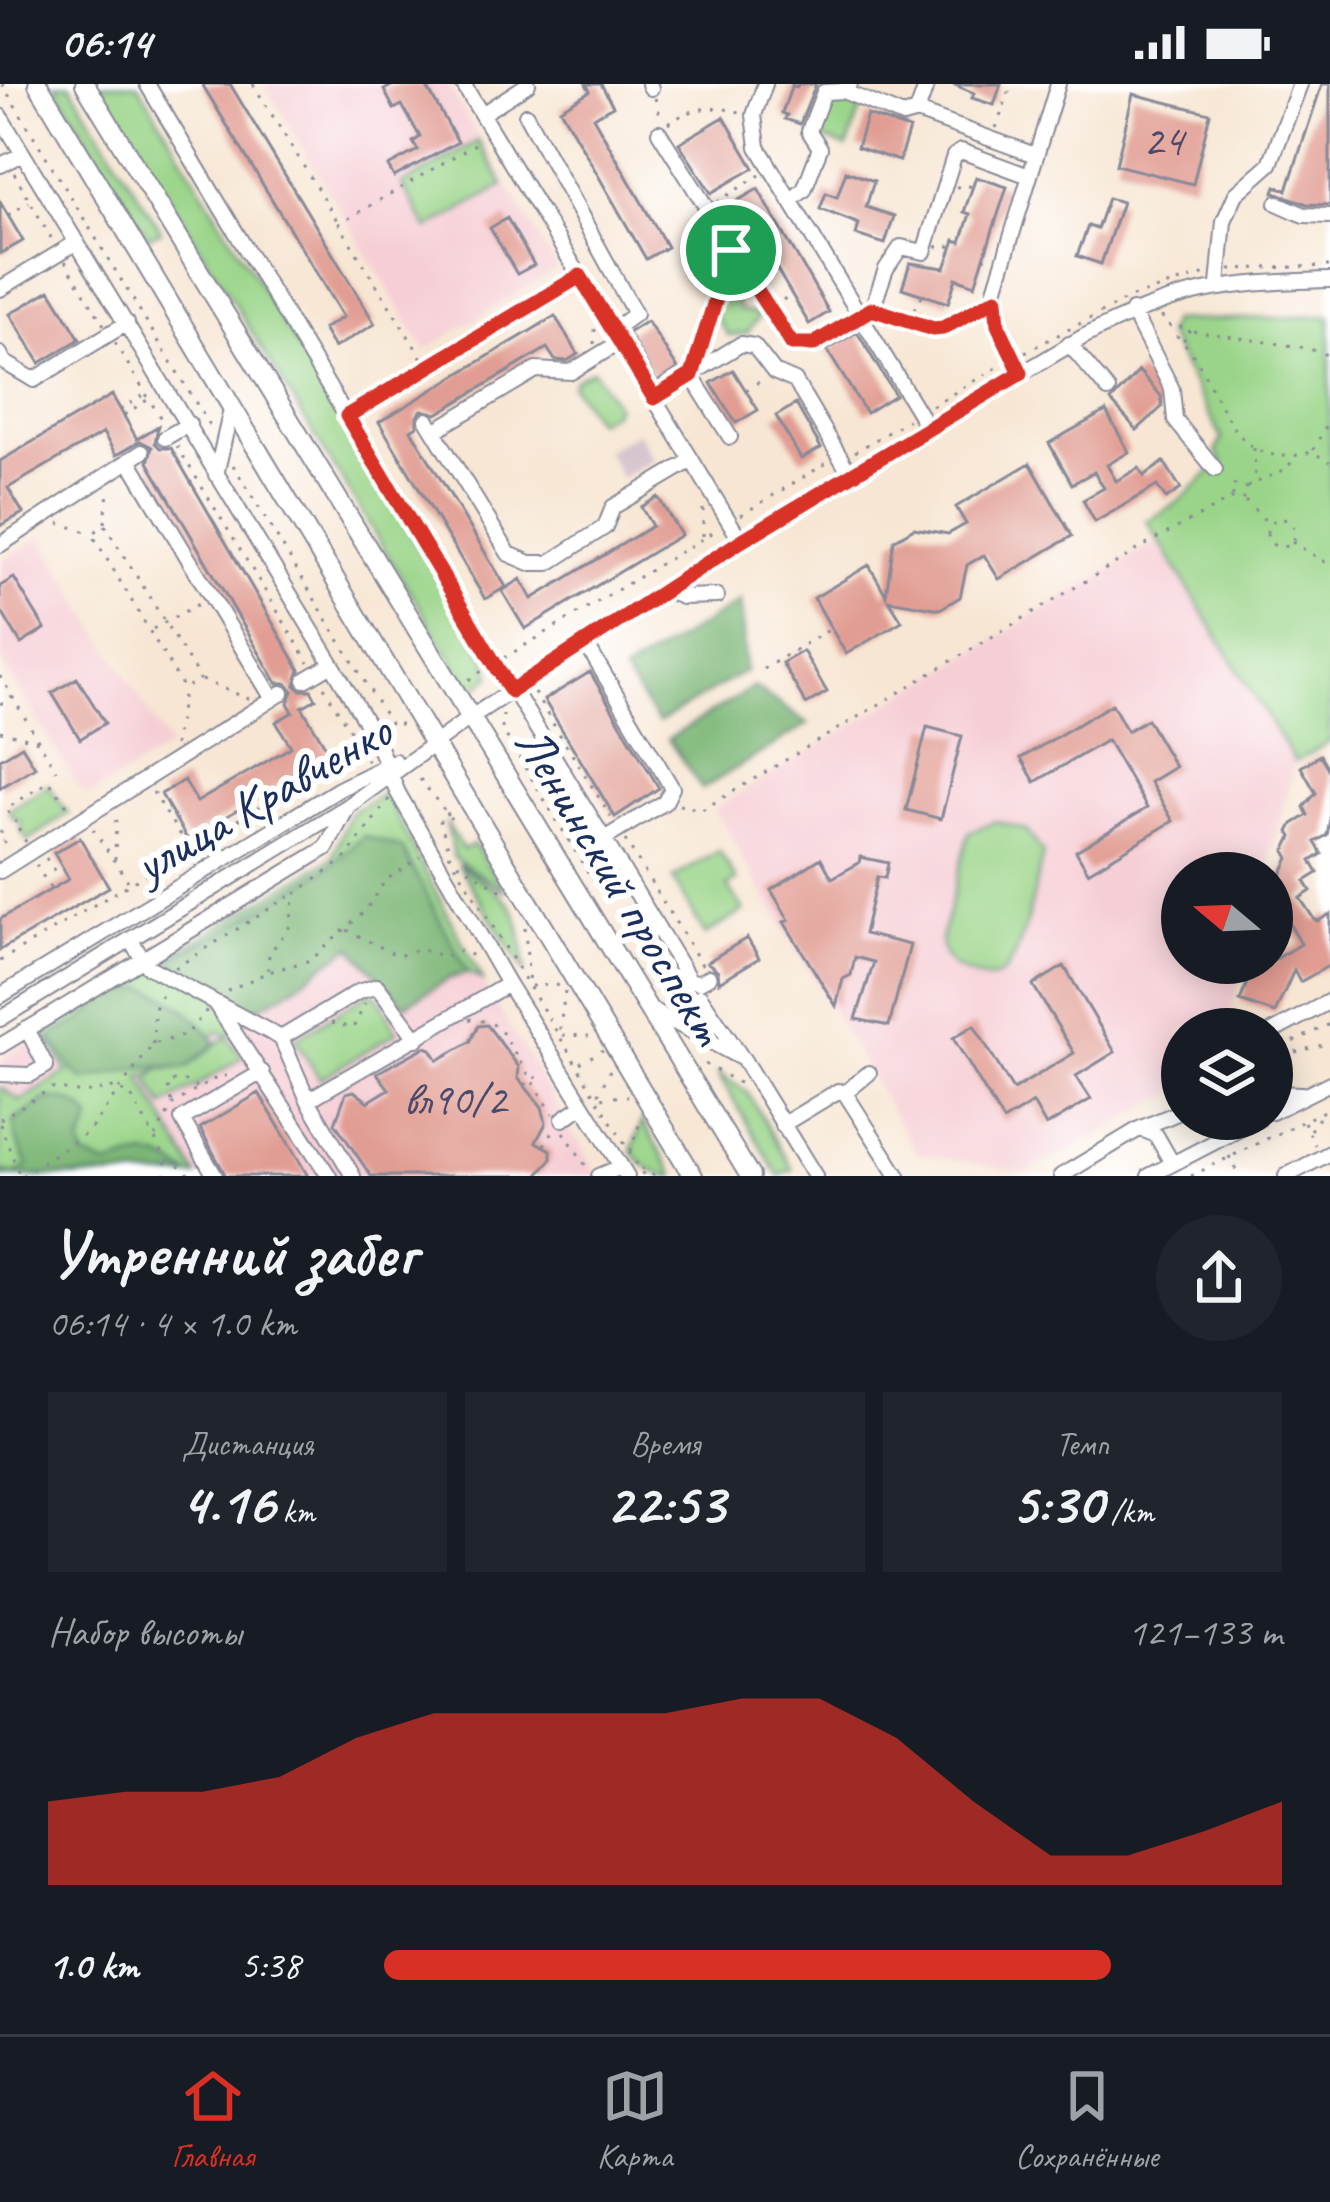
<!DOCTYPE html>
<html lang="ru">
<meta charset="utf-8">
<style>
:root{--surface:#171b24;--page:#20242c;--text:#f1f3f6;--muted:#9ea1a6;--line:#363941;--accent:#d93025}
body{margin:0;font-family:Caveat,sans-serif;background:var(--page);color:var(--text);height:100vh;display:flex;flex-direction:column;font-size:45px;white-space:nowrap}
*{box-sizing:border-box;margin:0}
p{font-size:39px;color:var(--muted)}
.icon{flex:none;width:66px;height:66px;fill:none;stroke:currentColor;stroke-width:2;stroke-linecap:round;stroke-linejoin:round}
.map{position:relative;height:1092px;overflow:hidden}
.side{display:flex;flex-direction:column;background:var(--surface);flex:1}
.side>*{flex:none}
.needle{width:78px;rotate:289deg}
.fabs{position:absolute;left:1161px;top:768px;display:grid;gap:24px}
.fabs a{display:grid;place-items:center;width:132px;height:132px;border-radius:50%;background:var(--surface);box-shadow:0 6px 30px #0003;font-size:60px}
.pin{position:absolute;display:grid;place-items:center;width:102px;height:102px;color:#fff;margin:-51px;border:6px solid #fff;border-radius:50%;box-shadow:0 3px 12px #0007}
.round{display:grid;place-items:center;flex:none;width:126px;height:126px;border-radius:63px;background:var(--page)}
.head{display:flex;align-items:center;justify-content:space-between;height:204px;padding:0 48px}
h1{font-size:66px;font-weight:800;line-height:90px}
.metrics{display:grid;grid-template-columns:repeat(3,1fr);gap:18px;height:204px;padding:12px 48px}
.metrics div{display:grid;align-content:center;border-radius:0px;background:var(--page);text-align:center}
.metrics b{font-size:60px;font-weight:800}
.metrics small{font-size:33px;font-weight:400}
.metrics p{font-size:33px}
.chart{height:336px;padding:24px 48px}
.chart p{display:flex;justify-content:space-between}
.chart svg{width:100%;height:216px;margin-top:12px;fill:var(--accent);opacity:.7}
ul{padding:0 48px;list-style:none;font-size:39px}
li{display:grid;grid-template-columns:192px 144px 1fr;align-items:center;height:90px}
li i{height:30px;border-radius:15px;background:var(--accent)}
.status{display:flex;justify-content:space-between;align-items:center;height:84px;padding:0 60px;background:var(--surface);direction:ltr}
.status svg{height:33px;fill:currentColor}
.dock{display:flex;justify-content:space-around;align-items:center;height:168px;border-top:3px solid var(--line);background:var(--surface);font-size:33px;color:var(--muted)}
.dock a{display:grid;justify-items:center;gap:6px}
.dock .current{color:var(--accent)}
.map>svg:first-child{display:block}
.built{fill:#f6cfd6}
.industrial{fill:#d1bdc9}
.green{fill:#9ad488;stroke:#5a8273;stroke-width:3}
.forest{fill:#7bb674;stroke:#4b7269;stroke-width:3}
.building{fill:#e19d93}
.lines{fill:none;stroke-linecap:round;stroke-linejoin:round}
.minor-casing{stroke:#898a98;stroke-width:18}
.major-casing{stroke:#898a98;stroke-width:22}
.path{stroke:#898a98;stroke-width:3;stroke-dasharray:3 9;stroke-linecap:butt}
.minor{stroke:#fff;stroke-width:14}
.major{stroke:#fff;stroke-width:18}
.route-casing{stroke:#fff;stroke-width:24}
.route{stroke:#d93025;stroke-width:15}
.labels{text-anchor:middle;stroke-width:12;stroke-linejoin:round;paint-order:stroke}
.number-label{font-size:45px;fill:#4c4a6b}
.street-label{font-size:51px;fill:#1b2f5e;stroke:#fff}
</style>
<div class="status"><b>06:14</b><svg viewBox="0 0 49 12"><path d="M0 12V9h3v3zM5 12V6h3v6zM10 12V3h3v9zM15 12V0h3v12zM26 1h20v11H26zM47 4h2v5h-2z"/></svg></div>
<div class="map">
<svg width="1330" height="1092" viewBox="0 0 1330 1092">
<rect width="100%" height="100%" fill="#fff"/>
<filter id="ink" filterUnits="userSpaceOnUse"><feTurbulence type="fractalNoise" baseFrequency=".00833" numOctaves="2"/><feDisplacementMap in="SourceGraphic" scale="24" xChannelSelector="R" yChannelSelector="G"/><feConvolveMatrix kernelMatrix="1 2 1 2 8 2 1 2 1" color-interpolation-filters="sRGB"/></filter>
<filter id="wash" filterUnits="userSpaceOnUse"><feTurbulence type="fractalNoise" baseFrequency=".004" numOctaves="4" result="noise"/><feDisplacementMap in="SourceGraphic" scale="48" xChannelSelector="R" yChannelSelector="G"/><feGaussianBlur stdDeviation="2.7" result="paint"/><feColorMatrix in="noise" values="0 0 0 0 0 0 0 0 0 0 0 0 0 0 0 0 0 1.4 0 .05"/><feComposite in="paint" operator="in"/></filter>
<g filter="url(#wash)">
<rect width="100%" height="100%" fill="#f7e6d3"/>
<path class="built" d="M264,0h183l110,185 -132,81z
M41,453l129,210 -79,48 -10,-4 -81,-133v-96z
M1157,458l138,220 -29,111h-84v90h61l-16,66h-45v60l-155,84 -111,-20 -202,-344z
M351,862l54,58 45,-26 18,-5 14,7 116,196h-401l-57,-98 106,-61z
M44,949l24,38 -47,30 -21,-14v-27z"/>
<path class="industrial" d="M638,348l15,28 -32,18 -15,-28z"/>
<path class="green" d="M55,0h15l91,147 -13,6z
M100,0h38l349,575 4,17 -11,10 -14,-3z
M827,10l35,13 -15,41 -36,-14z
M478,57l26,44 -76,44 -26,-44z
M726,197l14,29 20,5 -13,18 -18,3 -15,-21z
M1330,232v426l-35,20 -148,-241 26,-15 49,-44 -6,-10 6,-14 -56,-104 5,-13z
M593,286l23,35 -3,7 -17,9 -24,-35 3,-7z
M48,701l20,28 -40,28 -7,-11 1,-9 -8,-2 -5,-9z
M384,709l98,187 -14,-7 -18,5 -45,27 -54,-59 -101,67 -15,22 -16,-3 -78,46 56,98h-197v-89l21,14 46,-29 -23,-39 288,-175 18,-45z
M996,737l30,9 17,23c-7,27 -21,113 -46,124 -10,4 -18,0 -28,-3 -17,-5 -27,-15 -28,-34l28,-108z
M446,738l17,28 11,-6 31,47 -51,-33z
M719,767l18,30 -9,5 16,25 -39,24 -32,-57z
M458,780c58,41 62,37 67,109z
M370,908l9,5 18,35 -77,47 -25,-40z
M227,952l15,22 -78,48 -16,-27 12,-10 26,-1z
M717,989l30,19 46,78 -14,6z
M642,1037l33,55c-18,0 -34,-10 -43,-25z"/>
<path class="forest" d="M741,517l4,70 -87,52 -35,-50z
M754,603l54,37 -106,65 -34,-50z
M364,752l38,12 66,125 -18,5 -45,27 -54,-59c-23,14 -81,64 -105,63 -13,-1 -30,-14 -42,-21 -14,-9 -28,-14 -32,-31l44,-21 113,-69z
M144,904c30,8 54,30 72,55l-30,25 -38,-2 -63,14 -11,-8 -23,-33c9,-13 22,-11 33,-21 24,-21 25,-27 60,-30z
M47,1015c19,-1 35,4 44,21l-10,25 3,12 23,9c43,-13 46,-15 84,10h-191v-6l15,5 13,-9 -13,-30 -1,-15z"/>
<g id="blocks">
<path class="building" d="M202,0h28l145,240 -41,24 -11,-19 20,-12z
M395,0h30l33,58 -64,35 -6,-11 30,-16 -5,-8 7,-5 -18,-32 -8,4 -10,-19z
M586,0h15l12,22 -20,11 74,130 -21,12 -86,-150 30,-18z
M798,0h18l-16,40 -15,-5 2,-4 -5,-2 10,-28 5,2z
M953,0h48l-7,21 -22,-7 2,-5z
M1322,0h8v121l-23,-1 -33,-12 2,-6 11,4z
M1133,10l77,19 -17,71 -77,-19z
M867,31l42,14 -10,32 -42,-14z
M724,33l30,51 -43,25 -32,-50z
M846,87l28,10 -8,26 28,9 -9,28 -29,-9 3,-11 -39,-15 6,-16 11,4z
M976,93l31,10 -32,98 -19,-7 -8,25 -46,-15 8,-25 35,5 10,-28 6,2 9,-28 -6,-2z
M758,105l71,123 -20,12 -72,-123z
M1108,114l14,4 -21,62 -24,-8 11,-30 9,3z
M0,118l23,39 -23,13z
M507,134l27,47 -17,9 -27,-46z
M50,206l30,49 -40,24 -30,-49z
M555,232l23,38 -11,7 -12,-1 -8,-12 -110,66 -15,-4 -5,6v10l-6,4 95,157 -21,12 -106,-177z
M647,237l31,48 -21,13 -29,-49z
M857,248l38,63 -29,18 -39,-63z
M733,286l25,40 -22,13 -25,-40z
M1139,287l22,25 1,11 -25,23 -26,-29z
M112,311l25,44 21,-13 -3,17 5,5h11l129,222 -5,15 6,5h10l5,9 -14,8 29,49 -144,83 -26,-45 23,-14 13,22 94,-55 -15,-25 17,-10 -5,-9 5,-12 -7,-8h-9l-129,-221 4,-15 -12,-6 -24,14 -13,-22 -95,55 15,25 -23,13v-65z
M796,320l25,44 -20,11 -25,-43z
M1106,327l23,41 -22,13 9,16 23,-13 5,8 20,-14 17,27 -15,10 -9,-13 -62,36 -12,-22 21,-12 -10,-16 -22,12 -23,-41z
M1030,379l42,73 -73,43 -15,-24 -17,10 -7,32 -20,12 -51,-9 13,21 -56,33 -32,-56 55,-33 17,30 8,-55 20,-12 34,6 18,-10 -10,-17z
M658,413l23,38 -156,94 -23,-38 19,-12 11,20 120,-73 -11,-19z
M14,494l31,51 -24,15 -21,-35v-23z
M803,567l24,41 -21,12 -24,-41z
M590,588l69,116 -44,29 -71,-117z
M77,594l28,45 -25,16 -28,-46z
M1112,620l15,27 20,-12 28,48 -25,15 23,39 -85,51 -12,-21 71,-43 -40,-68 -72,42 -14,-24z
M927,643l35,9 -21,83 -35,-9z
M22,662l13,21 -35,21v-29z
M1320,671l10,17v47l-3,16 -12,7 7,12 -11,7 7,12 -13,8 6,10 -11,7 14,21 4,2 12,-7v51l-30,17 -6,-12 -19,43 -35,-12 15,-38 9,3 37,-22 -25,-43 2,-6 -6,-2 17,-35 -4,-7 7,-14 -3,-5 4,-8 15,-9 -4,-8 12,-14 -15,-26z
M80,754l29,49 -109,63v-31l69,-40 -15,-26z
M860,773l28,6 -3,15 -8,-1 -13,57 46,11 -21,81 -33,-7 18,-57 -19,-5 -4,18 -8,4 -7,27 -52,-84 5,-2 -18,-30 50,-32 11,20 27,-15z
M747,854l12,20 -40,24 -1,-11 -11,-9z
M1064,882l51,86 -39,24 15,23 -45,27 -13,-23 -30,18 -50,-83 21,-13 39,65 61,-37 -41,-68z
M487,941l32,42 -1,11 24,29 4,16 -10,19 15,8v10l-14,16h-166l-36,-53 11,-30 8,-2 14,11 21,-13 -12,-16 48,-26 6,2 7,11 32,-18 8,-16z
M259,1009l49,83h-82l-26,-48z"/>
</g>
</g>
<g filter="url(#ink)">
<use href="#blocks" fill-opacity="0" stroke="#898a98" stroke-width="3"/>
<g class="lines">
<g class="minor-casing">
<path id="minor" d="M147,0l364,607
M463,0l278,457
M649,0l2,4
M765,0l-11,31 4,32 170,281
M850,0l-7,7 60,25 14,-4 118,43
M917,28l10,-28
M482,30l46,-30
M526,31l109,199 -22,16
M0,32l332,548 43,74 23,55 110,191 119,192
M659,48l133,212h23l57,-35 61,20h10l53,-30
M1,81l22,-11
M790,117l14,-11 16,-42 -11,-17 15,-39 19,-1
M1277,119l27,12 26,1
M1218,201l6,-64 12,-27 34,-30 30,-80
M0,205l77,-47
M872,225l14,-40 15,-22 23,5 30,-96 7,-5 68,25
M1132,227l40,78 3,31 40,49
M1069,260l39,46
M0,270l4,8 30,18 93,-57
M1021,289l-23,-48 -3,-35 63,-206
M691,291l39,62
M654,313l87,-53 13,2 20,26 21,9 55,93
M427,336l82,134 21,9h19l56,-36 8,-20 79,-47
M434,347l102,-61 35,2 49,-30
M165,354l24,-14
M129,376l144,239
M216,391l16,-70
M0,461l142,-93
M667,507l15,6 35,-1
M586,560l86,144 -7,14 -61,37
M305,596l27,-16
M519,615l171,282 10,1 9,-5
M0,787l282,-178
M130,855l17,27 134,72 27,62 45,76
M0,912l339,-207 56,-28
M700,912l40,59
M216,921l113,171
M648,924l95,51 72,117
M0,935l348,-213 123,-89 270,-176 342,-204c95,-49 141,-54 247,-57
M1272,948l58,-31
M281,954l77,-46 19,-6 40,53
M0,962l326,-198 22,-42
M0,990l30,1 16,-9 -19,-37
M845,1009l24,-20
M1272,1009l30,1
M308,1016l200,-116
M1272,1028l58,-29
M563,1035l19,-13
M782,1041l56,-34 7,2 53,83
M1141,1045l15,6 16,28
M215,1092l-33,-57 80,-47
M599,1092l22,-9
M1061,1092l78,-47 43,-18
M1149,1092l110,-57
M1286,1092l44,-23"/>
</g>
<g class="major-casing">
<path id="major" d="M38,0l655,1092
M85,0l665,1092"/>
</g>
<path class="path" d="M2,0l211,347
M253,0l85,138
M655,14l6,20
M668,39c28,-17 45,-18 76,-10
M996,44l16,-44
M14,89l40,70
M956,103l17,-1
M717,118l43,-27
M8,131l21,-13
M734,144l14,-9
M936,163l16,-1
M985,172l1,9
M65,177l39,64
M757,182l13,-9
M1230,185l100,-3
M1132,213l77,-24
M783,216l8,-6
M914,225l9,-14
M1162,232l1,6 13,7
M1193,247l114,17 23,8
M1183,256l8,-6 -6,-9 -8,4v7c47,42 44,141 135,116l18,10
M115,259l48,79
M594,260l1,-16
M1025,268l99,-51
M697,272l30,-94
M428,284l-89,-144 143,-84
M746,306l16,-10
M932,322l69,-41
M120,326l24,-15
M356,328l212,-129
M124,331l23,-15
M177,362l132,217
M1254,364l1,33
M1313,366l17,-31
M855,368l53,-32
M233,381l160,263
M1247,403l40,-19 7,-9
M1245,417l23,22
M741,431l89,-54
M1267 449a14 14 0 1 1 28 0a14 14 0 1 1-28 0Z
M59,439l31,10
M105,439l3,-32
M105,441l95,154 -16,10 -92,-155z
M703,452v-32
M1292,458l38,23
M153,545l49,-27
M504,574l213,-128
M763,585l69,-41
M0,592l56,94
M202,596l47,19
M469,596l17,-12
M324,603l36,60 4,-2
M534,609l77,124
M0,620l12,-7
M503,630l-1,15 84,140
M0,647l39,10
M388,647l17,-10
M174,662l10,-56
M420,695l31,40
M153,708l33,53
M679,721l23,5 454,-271 77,-41 10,1 3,-11 -10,-4 -4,3 1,11
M448,729l-9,5 12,38
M93,745l35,52
M0,747l6,9 -6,6
M625,756l77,125
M26,758l-7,-12 1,-7 -6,-2 -8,-12 43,-28 22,30
M572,759l3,-26
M449,770l195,322
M46,774l9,14 8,-4
M115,775l1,-45
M458,779l47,30
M36,781l15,24
M588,789l-2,-4 10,-5 5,9
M525,844l4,58 34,-1
M347,846l51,26 21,-7 27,8 13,-6 18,6
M0,877l360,-214 8,15
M175,884l118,-74
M268,886l1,-16 21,-28 5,-32 49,-34 45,-61
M227,907l41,-19 43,-12 54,-49 21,-31 34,-23
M565,907l-6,44 30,1
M469,935l21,3 11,9 52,83
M331,939l22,5 12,-24
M153,960l1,-33 9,-20
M1272,968l58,-28
M1272,974l58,-15
M580,979l23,-13
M705,980l39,22
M610,986l-13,28 31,-2
M525,1001l16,-11
M172,1018l-5,-18c12,-7 20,-4 31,5
M0,1035l52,-31 31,5 31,-5 16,6 36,65 18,9 5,8
M1304,1038l11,23
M0,1040l20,52
M1310,1046l12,-16
M564,1048l24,37
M155,1053l18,-33 45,-27 8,-1
M544,1061l10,-15
M630,1067l11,-31
M1229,1072l10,20
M641,1084l14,8
M22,1092l67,-45 64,-87 33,-9 21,-25
M164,1092l2,-16
M1191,1092l139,-68"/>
<use href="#minor" class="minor"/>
<use href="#major" class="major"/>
</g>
</g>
<g class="lines" filter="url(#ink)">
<g class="route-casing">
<path id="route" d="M731,166l61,94h22l58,-35 61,20 10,-1 53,-29 2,26 23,48 -280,168 -230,150 -164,-275 233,-140 74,122 38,-23z"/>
</g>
<use href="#route" class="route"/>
</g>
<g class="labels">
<g class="number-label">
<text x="1163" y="71">24</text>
<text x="455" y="1030">вл90/2</text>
</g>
<g class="street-label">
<text transform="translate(262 713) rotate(-30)" y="18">улица Кравченко</text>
<text transform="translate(622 801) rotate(59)" y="18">Ленинский проспект</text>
</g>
</g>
</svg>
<div class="fabs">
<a><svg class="needle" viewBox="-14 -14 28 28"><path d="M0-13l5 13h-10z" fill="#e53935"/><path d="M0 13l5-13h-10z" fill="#9ea1a6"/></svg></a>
<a><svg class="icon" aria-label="layers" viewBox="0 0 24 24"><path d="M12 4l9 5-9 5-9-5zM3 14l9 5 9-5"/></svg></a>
</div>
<div class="pin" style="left:731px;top:166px;background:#1e9e55"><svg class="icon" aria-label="arrive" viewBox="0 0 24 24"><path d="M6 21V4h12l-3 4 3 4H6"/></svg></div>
</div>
<section class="side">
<div class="head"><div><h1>Утренний забег</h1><p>06:14 · 4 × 1.0 km</p></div><a class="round"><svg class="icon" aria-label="share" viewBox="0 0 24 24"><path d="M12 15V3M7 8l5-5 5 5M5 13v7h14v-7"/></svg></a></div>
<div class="metrics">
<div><p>Дистанция</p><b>4.16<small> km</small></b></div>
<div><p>Время</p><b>22:53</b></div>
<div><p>Темп</p><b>5:30<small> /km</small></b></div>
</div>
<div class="chart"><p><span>Набор высоты</span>121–133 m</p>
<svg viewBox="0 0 160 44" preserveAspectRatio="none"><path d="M0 44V27L10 25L20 25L30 22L40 14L50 9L60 9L70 9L80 9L90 6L100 6L110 14L120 27L130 38L140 38L150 33L160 27V44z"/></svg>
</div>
<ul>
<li><b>1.0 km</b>5:38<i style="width:81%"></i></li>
</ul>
</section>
<nav class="dock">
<a class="current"><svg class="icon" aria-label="home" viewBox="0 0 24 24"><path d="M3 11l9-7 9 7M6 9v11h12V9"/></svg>Главная</a>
<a><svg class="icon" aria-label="map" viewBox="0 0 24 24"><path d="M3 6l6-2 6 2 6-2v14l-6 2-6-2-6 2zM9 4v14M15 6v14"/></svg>Карта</a>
<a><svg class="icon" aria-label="saved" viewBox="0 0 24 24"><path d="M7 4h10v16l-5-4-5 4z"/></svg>Сохранённые</a>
</nav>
